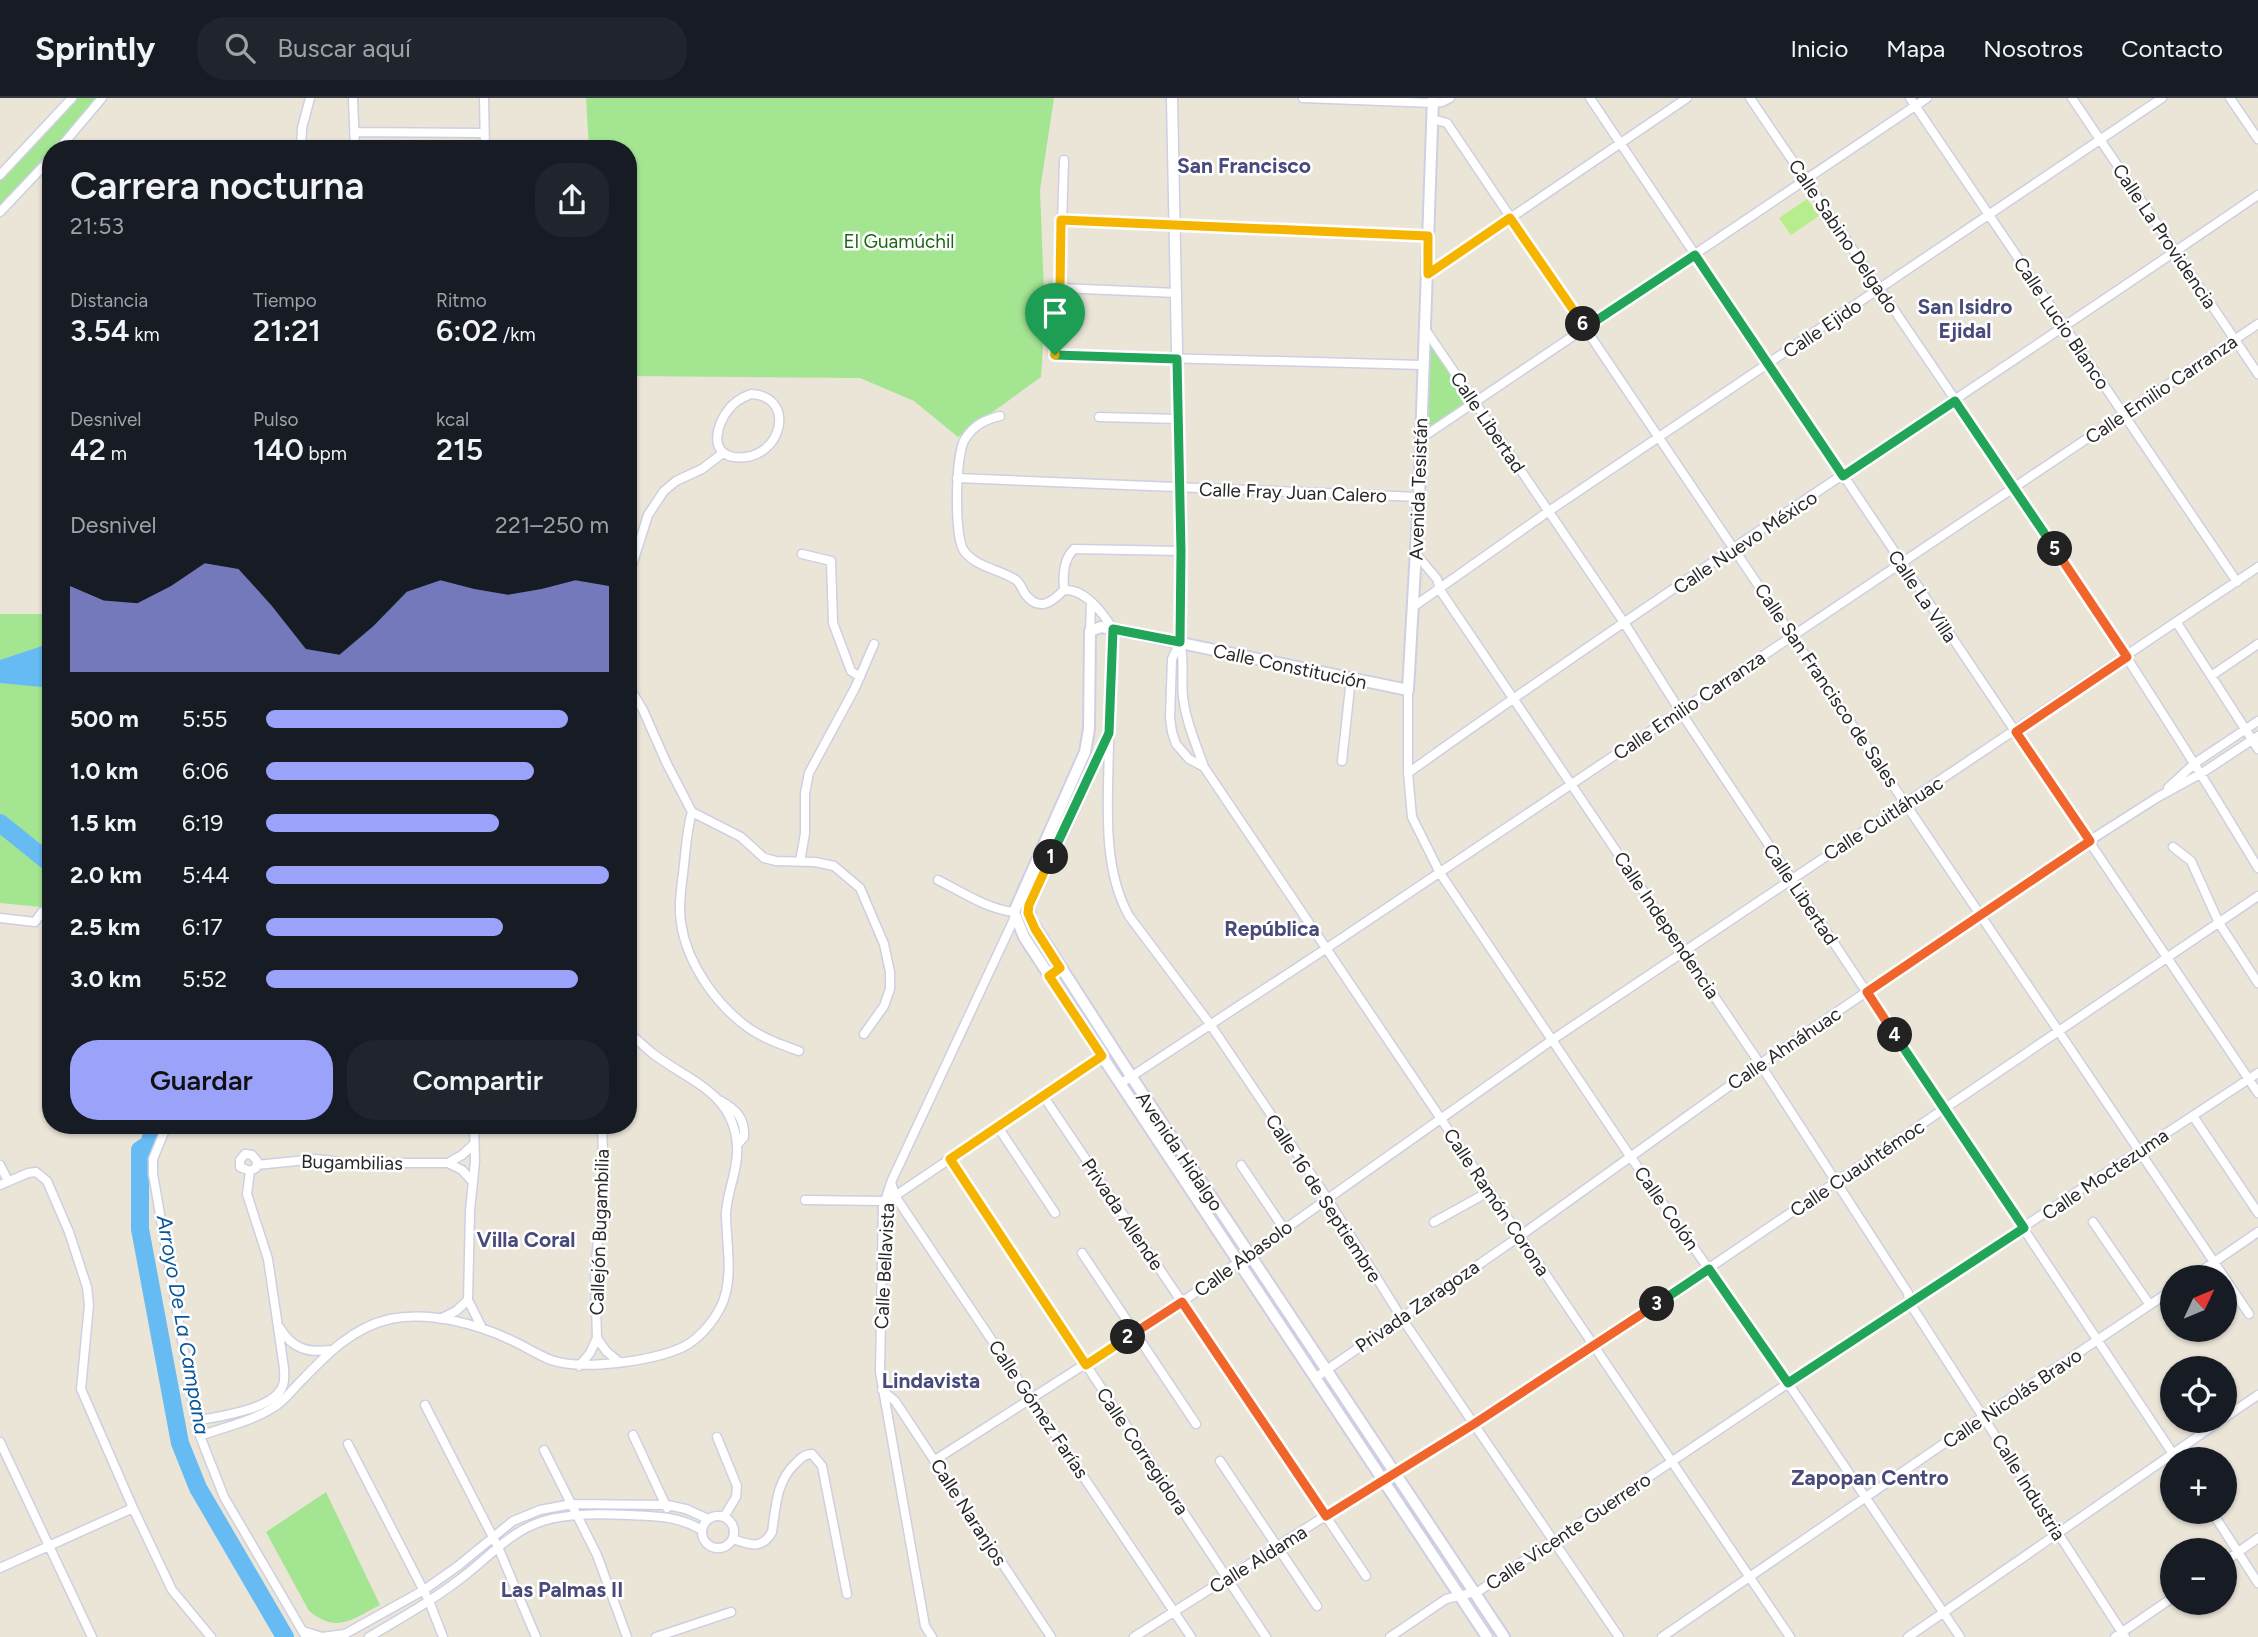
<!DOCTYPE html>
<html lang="es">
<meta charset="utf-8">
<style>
:root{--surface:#171b24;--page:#20242c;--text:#f1f3f6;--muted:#9ea1a6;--line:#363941;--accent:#9ba2fa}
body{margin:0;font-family:Figtree,sans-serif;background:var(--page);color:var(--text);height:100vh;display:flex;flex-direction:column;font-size:26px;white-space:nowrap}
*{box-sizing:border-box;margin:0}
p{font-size:23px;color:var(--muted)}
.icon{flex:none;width:38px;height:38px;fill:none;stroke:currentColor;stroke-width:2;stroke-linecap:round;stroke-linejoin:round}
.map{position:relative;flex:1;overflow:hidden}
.details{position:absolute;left:42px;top:42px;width:595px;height:994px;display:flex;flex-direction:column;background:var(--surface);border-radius:28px;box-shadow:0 2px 5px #0004}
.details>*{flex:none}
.needle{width:46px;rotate:46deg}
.fabs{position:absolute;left:2160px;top:1167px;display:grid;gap:14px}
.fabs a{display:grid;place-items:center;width:77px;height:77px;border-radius:50%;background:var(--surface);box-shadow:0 2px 5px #0004;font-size:35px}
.pin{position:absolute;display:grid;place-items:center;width:60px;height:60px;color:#fff;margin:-72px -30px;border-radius:50% 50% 50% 0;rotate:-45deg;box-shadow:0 0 7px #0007}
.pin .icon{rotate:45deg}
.km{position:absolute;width:35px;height:35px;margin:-18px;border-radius:50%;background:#222;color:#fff;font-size:19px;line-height:35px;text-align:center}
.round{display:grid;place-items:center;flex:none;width:74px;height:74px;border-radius:28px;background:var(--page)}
.summary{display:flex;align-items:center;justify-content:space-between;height:119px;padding:0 28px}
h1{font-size:38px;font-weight:600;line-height:52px}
.stats{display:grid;grid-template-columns:repeat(3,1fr);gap:10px;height:119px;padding:7px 28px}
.stats div{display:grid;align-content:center}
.stats b{font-size:30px;font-weight:600}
.stats small{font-size:19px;font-weight:400}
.stats p{font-size:19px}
.chart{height:196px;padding:14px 28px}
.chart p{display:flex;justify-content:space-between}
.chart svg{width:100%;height:126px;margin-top:7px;fill:var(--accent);opacity:.7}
.cta{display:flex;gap:14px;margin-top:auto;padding:14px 28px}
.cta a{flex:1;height:80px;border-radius:28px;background:var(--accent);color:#111;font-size:28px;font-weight:600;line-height:80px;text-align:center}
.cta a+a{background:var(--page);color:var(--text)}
ul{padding:0 28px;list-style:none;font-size:23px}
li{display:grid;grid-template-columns:112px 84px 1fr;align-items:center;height:52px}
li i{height:18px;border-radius:9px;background:var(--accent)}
header{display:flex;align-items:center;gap:42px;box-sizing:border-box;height:98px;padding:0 35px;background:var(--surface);border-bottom:2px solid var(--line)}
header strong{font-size:33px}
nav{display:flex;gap:38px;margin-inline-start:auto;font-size:24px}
.search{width:490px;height:63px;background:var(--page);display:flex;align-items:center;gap:18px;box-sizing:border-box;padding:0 24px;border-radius:28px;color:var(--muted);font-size:26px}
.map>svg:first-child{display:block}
.green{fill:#a4e592}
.pitch{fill:#b8ed8d}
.water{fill:#66bcf2}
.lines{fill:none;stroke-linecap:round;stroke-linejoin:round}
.river{stroke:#66bcf2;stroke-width:18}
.minor-casing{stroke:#cecfe2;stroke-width:11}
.tertiary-casing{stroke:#cecfe2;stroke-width:13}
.secondary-casing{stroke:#cecfe2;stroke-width:14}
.minor{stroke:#fff;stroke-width:8}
.tertiary{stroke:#fff;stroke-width:10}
.secondary{stroke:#fff;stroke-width:10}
.split-1-casing{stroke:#fff;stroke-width:14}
.split-2-casing{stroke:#fff;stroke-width:14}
.split-3-casing{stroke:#fff;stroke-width:14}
.split-4-casing{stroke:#fff;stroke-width:14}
.split-5-casing{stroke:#fff;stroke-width:14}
.split-6-casing{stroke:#fff;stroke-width:14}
.split-7-casing{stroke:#fff;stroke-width:14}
.split-1{stroke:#22a559;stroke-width:9}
.split-2{stroke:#f5b400;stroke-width:9}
.split-3{stroke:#f0652b;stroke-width:9}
.split-4{stroke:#22a559;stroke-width:9}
.split-5{stroke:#f0652b;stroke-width:9}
.split-6{stroke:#22a559;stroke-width:9}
.split-7{stroke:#f5b400;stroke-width:9}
.labels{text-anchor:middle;stroke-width:5;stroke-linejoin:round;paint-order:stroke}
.street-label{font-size:19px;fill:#282828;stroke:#fff}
.park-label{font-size:19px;fill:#1d6616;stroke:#fff}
.neighbourhood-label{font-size:21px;font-weight:bold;fill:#474a7a;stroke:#fff}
.water-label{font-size:21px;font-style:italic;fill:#08569b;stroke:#fff}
</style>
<header>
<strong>Sprintly</strong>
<div class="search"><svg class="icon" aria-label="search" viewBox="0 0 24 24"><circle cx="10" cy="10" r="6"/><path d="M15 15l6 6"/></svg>Buscar aquí</div>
<nav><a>Inicio</a><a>Mapa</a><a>Nosotros</a><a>Contacto</a></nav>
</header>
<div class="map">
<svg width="2258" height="1539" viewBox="0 0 2258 1539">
<rect width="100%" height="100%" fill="#ebe5d8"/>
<path class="green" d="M75,0h23l-43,51h-4c-2,15 -39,45 -51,57v-26z
M586,0h468l-14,92 5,127 -4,60 -83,60 -44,-36 -54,-23 -232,-2v-227h-39z
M1431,248l40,56 -45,30z
M0,516h51v294l-51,-5z
M326,1394l54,113c-28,14 -42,29 -71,6l-43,-79z"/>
<path class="pitch" d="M1807,101l12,17 -28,19 -12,-17z"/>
<path class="water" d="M51,545v36l-10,8 -41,-4v-23z"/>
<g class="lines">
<path class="river" d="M0,725l51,41
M155,1027l-6,19 -9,6v79l40,214 18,45 87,149"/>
<g class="minor-casing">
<path id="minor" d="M353,0l2,51
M484,0l1,51
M1303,0l130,5 9,-1 8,-4
M1590,0l668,995
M1750,0c172,255 350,506 508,770
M1910,0l327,484
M2072,0l186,276
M2230,0l28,41
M1432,21l15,4 802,1191
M354,34l130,1
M59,51l43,-51
M301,51l1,-21 8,-30
M1064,62l-4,128c-10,13 -5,50 -5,67l368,10
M0,77l72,-77
M0,114l51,-54
M1061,122l367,16
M1428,176l259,-176
M1060,190l117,5
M1425,231l200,295 55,87 497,749
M751,296c47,2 31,69 -17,63 -26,-4 -17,-34 -5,-48 6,-8 14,-12 22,-15z
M1000,318c-16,4 -26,9 -35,23 -10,15 -11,98 -1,112 13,17 36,18 52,29 5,4 6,9 9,14 14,18 26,9 39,-4 20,-2 39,23 49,39
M1099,319l80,2
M1420,341l507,-341
M957,380l462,19
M802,456l29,7 2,62 18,48 9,6
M1416,456l21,25 3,11 320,474 148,229 1,9 216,335
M628,480l20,-63 16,-24 12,-10 26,-12 21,-16
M1064,492c-1,-15 -1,-30 10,-41l107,2
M1413,509l136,-96 613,-413
M2177,525l81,126
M1090,533l1,-28
M1180,544l-8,17 -2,59 2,14 4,12 13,15 15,8 586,870
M1180,544c5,20 1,36 3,55 3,25 13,47 21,70
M2211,578l47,-32
M628,587l15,25 24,54 25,48 49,25 23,21 12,3 39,1 19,4 26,22 24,56 6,28v17l-6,17 -20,28
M1408,592v83l4,44 28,56 190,283 158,227 172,254
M1109,638c0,59 -9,128 20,180l81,108 117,174 74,119 218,320
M1342,663l9,-83
M1408,675c279,-199 567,-384 850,-578
M2168,690l27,-25 63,-42
M692,714c-5,17 -6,35 -8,53 -2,19 -6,39 -3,58 6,41 36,83 69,106 15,10 32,16 49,22
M2173,749l18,14 28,62 39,60
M800,764l5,-29v-40l4,-20 46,-85 19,-44
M938,782c24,12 49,29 76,32
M0,820l35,4 7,-10 9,-3
M1120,986l207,-136 931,-624
M1044,999l322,479
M721,1003c16,9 24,18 23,36l-7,8
M2193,1018l65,97
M167,1027l-14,34v15l43,247 4,15 24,61 82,140
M474,1027l1,36 -5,50 -2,89 14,28
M998,1029l57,86
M950,1061l316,478
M448,1065l14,-8 12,-11
M0,1067l8,16
M257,1067l59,-6 31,4h101l14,7 10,11
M1241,1067l43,64
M0,1087l28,-12 8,-1 11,9 22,51 18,55 2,18 -8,84 52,119 39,82 39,47
M892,1087l3,11 296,441
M805,1102l79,1 11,-5 207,-140
M1434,1124l56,-31
M2093,1124l57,83
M1082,1155l114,171
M2191,1180l67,-46
M440,1221l16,-8 12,-11
M280,1230c12,21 28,25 51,22
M597,1240l9,13 13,11
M579,1268l11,-13 7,-15 -2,-68 9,-87 -2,-58
M1315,1280l205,-142 240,-172 329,-223 69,-44 44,-24 56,-37
M882,1292l13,11 8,12 148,224
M425,1307l73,142 38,90
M2224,1320l34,-23
M196,1323c22,-5 79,-11 87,-36 2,-5 1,-12 1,-17l-16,-109 -21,-65 3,-23 6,-3 1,-7 -5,-6 -7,-1 -5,6v7l10,4
M633,1337l34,73
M200,1338c24,-9 53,-15 74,-29 10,-6 18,-17 27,-26 25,-26 52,-54 89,-62 40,-8 88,5 123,22 13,6 25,14 38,19 31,11 100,1 130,-12 20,-9 40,-34 45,-56 6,-25 0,-53 0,-79 1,-22 13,-45 11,-67 -3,-54 -49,-65 -85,-93 -8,-7 -16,-14 -24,-21
M717,1339l20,49 -1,11 -12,20
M0,1344l92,195
M348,1346l81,157 14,36
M544,1352l53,105 30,82
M935,1362l247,-158 370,-262 706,-473
M1220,1363l97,145
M2212,1414l46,71
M702 1434a16 16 0 1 1 32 0a16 16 0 1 1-32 0Z
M733,1441c16,6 29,11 39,-7 4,-25 4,-49 22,-67 6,-6 10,-11 18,-11l10,12 25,128
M2224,1464l34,-24
M0,1470l133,-60
M303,1533l19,6 23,-3 79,-44 34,-24 55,-45 27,-11 32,-6 95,1 19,4 22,10
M369,1539c32,-19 66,-38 95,-61 26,-20 47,-45 79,-55 27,-8 59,-7 86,-6 27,1 49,1 73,15
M656,1539l75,-25
M932,1539l-7,-11 -45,-254 3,-165 9,-27 123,-263
M1134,1539l460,-291 664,-450
M1390,1539l56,-38 33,-8 430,-289 349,-229
M1662,1539l322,-221 188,-126
M1908,1539l312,-216
M2115,1539l57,-39"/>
</g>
<g class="tertiary-casing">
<path id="tertiary" d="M1172,0l9,453 -1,91"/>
</g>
<g class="secondary-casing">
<path id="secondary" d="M1433,0l-14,399 -11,193 -295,-61 -12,-2 -11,4 -1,98 -4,23 -71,160 10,25 78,119 385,581
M1113,531l-4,104 -80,173 1,13 101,157 373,561"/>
</g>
<use href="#minor" class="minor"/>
<use href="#tertiary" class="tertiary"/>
<use href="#secondary" class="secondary"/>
</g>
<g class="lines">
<g class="split-1-casing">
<path id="split-1" d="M1051,759l58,-124 4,-104 67,13 1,-91 -4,-192 -122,-4"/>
</g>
<g class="split-2-casing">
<path id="split-2" d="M1051,759l-22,48 -1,8 7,16 25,39 -11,8 53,80 -152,103 136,206 42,-28"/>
</g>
<g class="split-3-casing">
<path id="split-3" d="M1128,1239l54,-35 144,214 148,-92 183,-120"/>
</g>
<g class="split-4-casing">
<path id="split-4" d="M1657,1206l52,-35 79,114 236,-155 -129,-193"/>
</g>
<g class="split-5-casing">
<path id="split-5" d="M1895,937l-28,-43 223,-151 -74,-109 111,-75 -72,-108"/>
</g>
<g class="split-6-casing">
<path id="split-6" d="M1583,226l2,4 110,-73 148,221 112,-75 100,148"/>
</g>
<g class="split-7-casing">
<path id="split-7" d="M1055,257c0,-17 -5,-54 5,-67l1,-68 367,16v38l82,-56 73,106"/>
</g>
<use href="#split-1" class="split-1"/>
<use href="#split-2" class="split-2"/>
<use href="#split-3" class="split-3"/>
<use href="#split-4" class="split-4"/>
<use href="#split-5" class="split-5"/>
<use href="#split-6" class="split-6"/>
<use href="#split-7" class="split-7"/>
</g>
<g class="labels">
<g class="street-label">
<text transform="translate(1844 138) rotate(56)" y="7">Calle Sabino Delgado</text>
<text transform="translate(2165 138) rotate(56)" y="7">Calle La Providencia</text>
<text transform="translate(2062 225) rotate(56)" y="7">Calle Lucio Blanco</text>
<text transform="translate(1822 230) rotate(-34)" y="7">Calle Ejido</text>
<text transform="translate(2161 291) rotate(-34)" y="7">Calle Emilio Carranza</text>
<text transform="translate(1488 324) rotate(56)" y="7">Calle Libertad</text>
<text transform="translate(1418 391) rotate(-88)" y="7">Avenida Tesistán</text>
<text transform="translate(1293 394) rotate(2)" y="7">Calle Fray Juan Calero</text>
<text transform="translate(1745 444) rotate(-34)" y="7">Calle Nuevo México</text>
<text transform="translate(1923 498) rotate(56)" y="7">Calle La Villa</text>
<text transform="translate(1290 568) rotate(12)" y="7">Calle Constitución</text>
<text transform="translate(1827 587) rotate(56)" y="7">Calle San Francisco de Sales</text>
<text transform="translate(1689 607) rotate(-34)" y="7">Calle Emilio Carranza</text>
<text transform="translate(1883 720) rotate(-33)" y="7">Calle Cuitláhuac</text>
<text transform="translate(1801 796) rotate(56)" y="7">Calle Libertad</text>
<text transform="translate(1667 827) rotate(56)" y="7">Calle Independencia</text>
<text transform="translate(1784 950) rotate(-34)" y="7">Calle Ahnáhuac</text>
<text transform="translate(1180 1053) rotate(56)" y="7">Avenida Hidalgo</text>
<text transform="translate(352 1064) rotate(1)" y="7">Bugambilias</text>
<text transform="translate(1857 1070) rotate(-34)" y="7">Calle Cuauhtémoc</text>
<text transform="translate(2105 1076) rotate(-34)" y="7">Calle Moctezuma</text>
<text transform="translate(1324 1100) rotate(57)" y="7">Calle 16 de Septiembre</text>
<text transform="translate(1497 1104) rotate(56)" y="7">Calle Ramón Corona</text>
<text transform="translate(1667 1110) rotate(55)" y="7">Calle Colón</text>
<text transform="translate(1123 1116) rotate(56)" y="7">Privada Allende</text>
<text transform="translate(599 1134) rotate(-88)" y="7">Callejón Bugambilia</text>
<text transform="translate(1243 1160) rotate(-36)" y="7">Calle Abasolo</text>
<text transform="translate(884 1168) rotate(-87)" y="7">Calle Bellavista</text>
<text transform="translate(1417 1208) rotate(-35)" y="7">Privada Zaragoza</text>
<text transform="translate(2012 1300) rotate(-34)" y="7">Calle Nicolás Bravo</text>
<text transform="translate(1039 1311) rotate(56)" y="7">Calle Gómez Farías</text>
<text transform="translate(1143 1353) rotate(56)" y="7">Calle Corregidora</text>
<text transform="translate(2029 1389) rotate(58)" y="7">Calle Industria</text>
<text transform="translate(969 1414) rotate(57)" y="7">Calle Naranjos</text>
<text transform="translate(1568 1433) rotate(-34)" y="7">Calle Vicente Guerrero</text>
<text transform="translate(1258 1461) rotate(-32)" y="7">Calle Aldama</text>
</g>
<g class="park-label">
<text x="899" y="150">El Guamúchil</text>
</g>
<g class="neighbourhood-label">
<text x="1244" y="75">San Francisco</text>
<text x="1965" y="216">San Isidro<tspan x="1965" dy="24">Ejidal</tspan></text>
<text x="1272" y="838">República</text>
<text x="526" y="1149">Villa Coral</text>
<text x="931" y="1290">Lindavista</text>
<text x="1870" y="1387">Zapopan Centro</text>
<text x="562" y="1499">Las Palmas II</text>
</g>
<g class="water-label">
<text transform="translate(183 1227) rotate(80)" y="7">Arroyo De La Campana</text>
</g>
</g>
</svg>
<div class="fabs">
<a><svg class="needle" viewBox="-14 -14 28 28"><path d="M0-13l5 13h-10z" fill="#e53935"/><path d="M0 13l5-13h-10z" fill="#9ea1a6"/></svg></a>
<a><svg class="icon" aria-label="locate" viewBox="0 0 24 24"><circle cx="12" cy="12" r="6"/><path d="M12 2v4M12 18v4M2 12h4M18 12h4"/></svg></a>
<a>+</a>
<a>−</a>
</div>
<div class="pin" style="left:1055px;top:257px;background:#1e9e55"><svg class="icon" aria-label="arrive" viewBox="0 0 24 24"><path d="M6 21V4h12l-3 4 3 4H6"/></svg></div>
<b class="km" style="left:1051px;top:759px">1</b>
<b class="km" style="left:1128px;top:1239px">2</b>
<b class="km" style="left:1657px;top:1206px">3</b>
<b class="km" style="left:1895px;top:937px">4</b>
<b class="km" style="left:2055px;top:451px">5</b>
<b class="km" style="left:1583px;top:226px">6</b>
<section class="details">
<div class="summary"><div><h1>Carrera nocturna</h1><p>21:53</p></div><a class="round"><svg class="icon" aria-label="share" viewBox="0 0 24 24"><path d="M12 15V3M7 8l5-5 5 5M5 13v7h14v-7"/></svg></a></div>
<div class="stats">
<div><p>Distancia</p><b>3.54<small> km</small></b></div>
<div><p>Tiempo</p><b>21:21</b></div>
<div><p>Ritmo</p><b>6:02<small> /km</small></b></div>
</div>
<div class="stats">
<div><p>Desnivel</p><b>42<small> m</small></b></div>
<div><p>Pulso</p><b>140<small> bpm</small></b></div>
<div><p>kcal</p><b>215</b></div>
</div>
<div class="chart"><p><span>Desnivel</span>221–250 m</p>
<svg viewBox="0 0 160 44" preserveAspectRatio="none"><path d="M0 44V14L10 19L20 20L30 14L40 6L50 8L60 21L70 36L80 38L90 28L100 16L110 12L120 15L130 17L140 15L150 12L160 14V44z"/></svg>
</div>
<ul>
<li><b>500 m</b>5:55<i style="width:88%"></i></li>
<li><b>1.0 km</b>6:06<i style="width:78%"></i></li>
<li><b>1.5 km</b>6:19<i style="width:68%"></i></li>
<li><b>2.0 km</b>5:44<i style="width:100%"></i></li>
<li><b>2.5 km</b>6:17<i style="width:69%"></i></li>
<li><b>3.0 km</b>5:52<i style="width:91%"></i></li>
</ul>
<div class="cta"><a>Guardar</a><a>Compartir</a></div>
</section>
</div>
